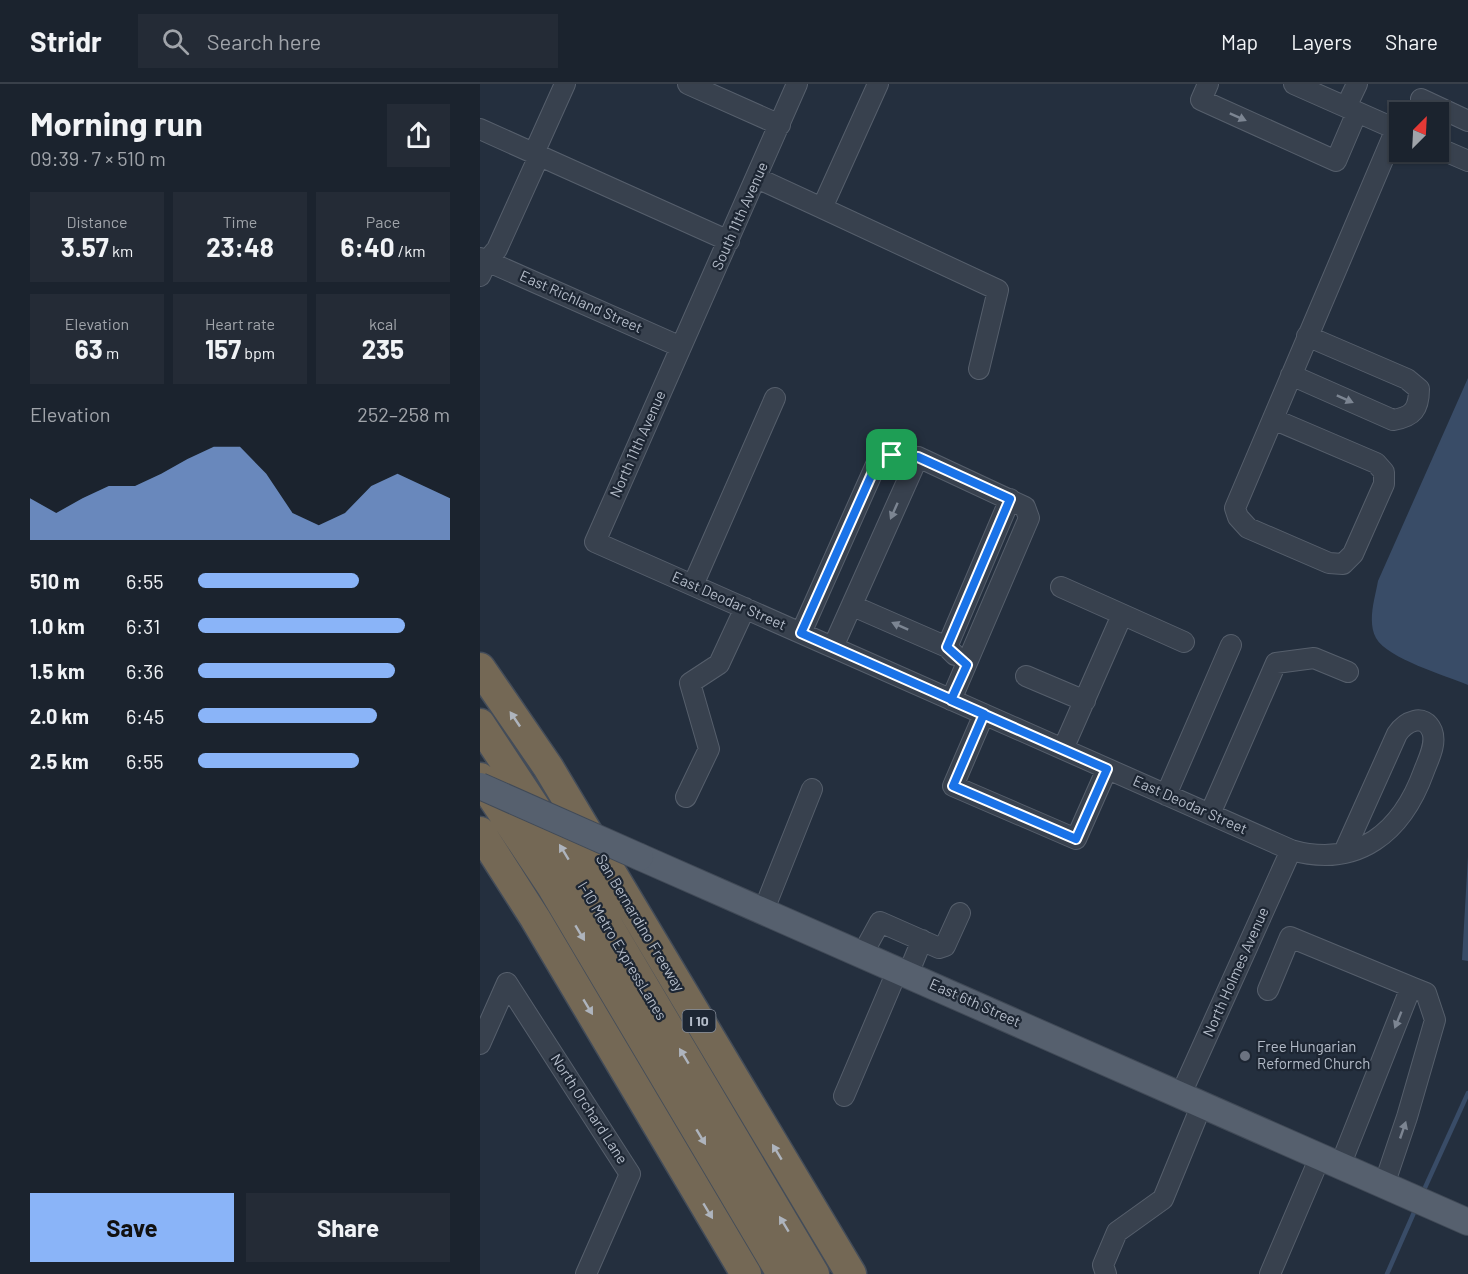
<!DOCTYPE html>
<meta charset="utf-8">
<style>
:root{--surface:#1b232e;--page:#242b36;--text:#f1f3f6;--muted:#a0a4aa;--line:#39404a;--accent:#8ab4f8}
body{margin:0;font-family:Barlow,sans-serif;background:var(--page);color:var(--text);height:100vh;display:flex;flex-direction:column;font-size:22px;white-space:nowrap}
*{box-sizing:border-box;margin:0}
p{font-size:20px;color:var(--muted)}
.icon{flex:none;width:33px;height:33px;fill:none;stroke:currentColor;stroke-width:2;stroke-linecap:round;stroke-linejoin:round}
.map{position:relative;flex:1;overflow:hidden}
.side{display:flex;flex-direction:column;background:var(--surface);width:480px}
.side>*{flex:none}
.needle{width:39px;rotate:24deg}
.tools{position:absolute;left:909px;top:18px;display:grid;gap:12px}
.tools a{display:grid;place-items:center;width:60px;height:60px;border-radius:0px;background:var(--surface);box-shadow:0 2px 4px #0004,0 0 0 2px var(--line);font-size:30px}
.pin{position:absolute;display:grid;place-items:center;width:51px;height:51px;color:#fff;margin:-26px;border-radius:12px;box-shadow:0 3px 9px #0006}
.round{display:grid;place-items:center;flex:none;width:63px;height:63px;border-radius:0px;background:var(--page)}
.overview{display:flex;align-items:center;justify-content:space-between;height:102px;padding:0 30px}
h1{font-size:33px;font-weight:700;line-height:45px}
.stats{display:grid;grid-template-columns:repeat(3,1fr);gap:9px;height:102px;padding:6px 30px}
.stats div{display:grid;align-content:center;border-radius:0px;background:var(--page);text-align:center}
.stats b{font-size:26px;font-weight:700}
.stats small{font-size:16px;font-weight:400}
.stats p{font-size:16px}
.chart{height:168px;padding:12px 30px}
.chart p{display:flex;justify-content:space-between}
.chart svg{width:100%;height:108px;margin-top:6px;fill:var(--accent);opacity:.7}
.action{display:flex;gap:12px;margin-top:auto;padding:12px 30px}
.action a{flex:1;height:69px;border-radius:0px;background:var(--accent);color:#111;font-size:24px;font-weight:700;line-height:69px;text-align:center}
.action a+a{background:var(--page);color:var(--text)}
ul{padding:0 30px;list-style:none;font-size:20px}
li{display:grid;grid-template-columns:96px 72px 1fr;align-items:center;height:45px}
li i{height:15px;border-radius:8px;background:var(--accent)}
header{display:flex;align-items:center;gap:36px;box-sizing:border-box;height:84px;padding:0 30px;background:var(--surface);border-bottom:2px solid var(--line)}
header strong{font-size:28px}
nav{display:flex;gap:33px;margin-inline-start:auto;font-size:21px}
.search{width:420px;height:54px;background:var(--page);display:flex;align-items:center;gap:15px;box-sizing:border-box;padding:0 21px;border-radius:0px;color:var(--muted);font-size:22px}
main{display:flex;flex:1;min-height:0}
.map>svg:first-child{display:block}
.water{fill:#394c67}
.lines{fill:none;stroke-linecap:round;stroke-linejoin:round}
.stream{stroke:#394c67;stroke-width:4.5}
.minor-casing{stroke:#565f6c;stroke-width:22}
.major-casing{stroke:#414a57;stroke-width:28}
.highway-casing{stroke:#434c59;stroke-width:33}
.minor{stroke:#38414e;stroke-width:20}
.major{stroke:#56606e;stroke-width:26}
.highway{stroke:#746855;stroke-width:30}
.major-bridge-casing{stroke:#414a57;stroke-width:28;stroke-linecap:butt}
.major-bridge{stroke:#56606e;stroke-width:26}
.oneway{fill:#7c8592}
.oneway2{fill:#aeb4bd}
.route-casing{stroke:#fff;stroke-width:12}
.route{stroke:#1a73e8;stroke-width:8}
.worship-dot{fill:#6b7280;stroke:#1d2633;stroke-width:2}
.labels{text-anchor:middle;stroke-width:4.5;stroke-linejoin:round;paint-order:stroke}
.shield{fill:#1d2633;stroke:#878f9c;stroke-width:1.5}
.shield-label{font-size:14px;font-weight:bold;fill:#b4bcc9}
.street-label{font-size:15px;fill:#b4bcc9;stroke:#1d2633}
.poi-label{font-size:15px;fill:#b4bcc9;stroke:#1d2633;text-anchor:start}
</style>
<header>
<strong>Stridr</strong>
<div class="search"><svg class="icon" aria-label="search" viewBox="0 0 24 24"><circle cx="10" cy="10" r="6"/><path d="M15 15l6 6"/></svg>Search here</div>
<nav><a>Map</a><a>Layers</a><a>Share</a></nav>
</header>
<main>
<section class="side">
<div class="overview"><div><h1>Morning run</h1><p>09:39 · 7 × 510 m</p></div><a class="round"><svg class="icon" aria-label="share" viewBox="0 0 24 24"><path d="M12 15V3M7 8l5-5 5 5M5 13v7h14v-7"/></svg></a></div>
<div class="stats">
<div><p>Distance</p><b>3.57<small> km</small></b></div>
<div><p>Time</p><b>23:48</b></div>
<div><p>Pace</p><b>6:40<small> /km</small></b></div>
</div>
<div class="stats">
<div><p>Elevation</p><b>63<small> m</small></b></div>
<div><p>Heart rate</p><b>157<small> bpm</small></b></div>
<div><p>kcal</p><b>235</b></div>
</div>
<div class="chart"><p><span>Elevation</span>252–258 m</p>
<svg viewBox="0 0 160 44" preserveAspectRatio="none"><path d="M0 44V27L10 33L20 27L30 22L40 22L50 17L60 11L70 6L80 6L90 17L100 33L110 38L120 33L130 22L140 17L150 22L160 27V44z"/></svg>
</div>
<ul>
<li><b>510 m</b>6:55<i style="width:64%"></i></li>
<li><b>1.0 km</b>6:31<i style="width:82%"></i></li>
<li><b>1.5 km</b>6:36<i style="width:78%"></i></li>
<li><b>2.0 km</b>6:45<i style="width:71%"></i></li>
<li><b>2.5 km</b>6:55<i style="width:64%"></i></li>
</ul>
<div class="action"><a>Save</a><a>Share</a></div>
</section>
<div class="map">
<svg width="988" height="1190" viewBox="0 0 988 1190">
<rect width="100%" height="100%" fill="#242f3e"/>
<path class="water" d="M988,294v307c-23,-10 -80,-26 -92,-47 -9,-16 -1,-40 2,-57z
M988,772v105l-6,-1z"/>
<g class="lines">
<path class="stream" d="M943,1108l45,-99
M907,1190l29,-66"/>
<g class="minor-casing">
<path id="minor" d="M208,0l92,41
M317,0l-202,458 696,308c67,19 111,-18 133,-79 4,-11 13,-27 8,-40 -8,-19 -27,-9 -35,3l-53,118
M728,0l-7,16 135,61 21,-49
M814,0l106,47
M941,15l47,22
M866,23l11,-23
M0,45l249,112
M958,64l30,13
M54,69l31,-69
M277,94l65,30 56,-124
M342,124l176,82 -19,79
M0,174l201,89
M0,192l7,-15 10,-12 42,-93
M811,291l102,45c20,-3 26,-11 26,-31l-12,-10 -100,-43
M793,335l103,44 8,9v12l-31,70 -10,10 -14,-1 -81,-35 -10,-11 -3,-9 161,-379
M213,501l82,-187
M581,503l123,55
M373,522l94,41 8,8
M321,549l78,-175 13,-3 26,2 107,50 4,11 -78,182
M353,563l85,-190
M467,563l63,-148
M546,592l59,25
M504,630l-31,72 123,53 31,-70
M583,665l59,-134
M686,711l65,-150
M206,713l23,-48 -19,-66 29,-19 26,-56
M730,730l66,-151 38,-5 34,14
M283,828l49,-123
M383,869l17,-31 59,26 6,-2 15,-33
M428,890l14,-34
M27,899l123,191 -44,100
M788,906l22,-53 121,50
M0,960l27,-61
M701,1010l110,-244
M364,1012l54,-127
M860,1082l71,-179 15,6 9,27 -28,97 -23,68
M626,1190l-3,-9 14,-33 46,-33 39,-95
M790,1190l50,-117"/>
</g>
<g class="major-casing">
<path id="major" d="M160,773l828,365"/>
</g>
<g class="highway-casing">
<path id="highway" d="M0,584l68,99 303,507
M0,640l83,126 251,424
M0,694l73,110 229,386
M0,748l55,86 211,356"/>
</g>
<use href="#minor" class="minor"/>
<use href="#major" class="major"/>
<use href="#highway" class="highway"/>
<g class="major-bridge-casing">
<path id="major-bridge" d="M0,702l160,71"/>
</g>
<use href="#major-bridge" class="major-bridge"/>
</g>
<defs><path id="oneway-solid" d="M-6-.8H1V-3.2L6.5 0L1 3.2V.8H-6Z" transform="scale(1.5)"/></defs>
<g class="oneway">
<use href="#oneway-solid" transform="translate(758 33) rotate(24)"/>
<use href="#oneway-solid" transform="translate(865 315) rotate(24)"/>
<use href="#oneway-solid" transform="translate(414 427) rotate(114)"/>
<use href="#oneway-solid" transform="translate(420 542) rotate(-156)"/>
<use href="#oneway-solid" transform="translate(918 936) rotate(112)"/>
<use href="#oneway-solid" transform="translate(923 1046) rotate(-71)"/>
</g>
<g class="oneway2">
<use href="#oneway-solid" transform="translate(35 635) rotate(-124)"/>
<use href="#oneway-solid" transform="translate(84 768) rotate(-121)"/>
<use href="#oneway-solid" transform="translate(100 849) rotate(59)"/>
<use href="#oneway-solid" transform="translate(108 923) rotate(59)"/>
<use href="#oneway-solid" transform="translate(204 972) rotate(-121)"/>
<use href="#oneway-solid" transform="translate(221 1053) rotate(59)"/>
<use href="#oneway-solid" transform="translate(297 1068) rotate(-121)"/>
<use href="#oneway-solid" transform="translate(228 1127) rotate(59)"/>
<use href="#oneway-solid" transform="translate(304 1140) rotate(-121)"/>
</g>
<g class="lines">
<g class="route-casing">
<path id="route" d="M412,371l26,2 92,42 -63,148 20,18 -16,35 156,69 -31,70 -123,-53 31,-72 -183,-81 78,-175 13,-3"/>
</g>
<use href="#route" class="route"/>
</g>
<circle class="worship-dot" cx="765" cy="972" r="6"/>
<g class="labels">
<rect class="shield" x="202.5" y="926" width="33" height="22" rx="4.5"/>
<g class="shield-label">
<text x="219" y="942">I 10</text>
</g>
<g class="street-label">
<text transform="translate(260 132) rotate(-66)" y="5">South 11th Avenue</text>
<text transform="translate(101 218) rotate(24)" y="5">East Richland Street</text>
<text transform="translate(158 360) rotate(-66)" y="5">North 11th Avenue</text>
<text transform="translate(249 517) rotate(24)" y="5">East Deodar Street</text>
<text transform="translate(710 721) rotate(24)" y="5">East Deodar Street</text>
<text transform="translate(160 839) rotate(59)" y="5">San Bernardino Freeway</text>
<text transform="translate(142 867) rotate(59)" y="5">I-10 Metro ExpressLanes</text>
<text transform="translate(756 888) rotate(-66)" y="5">North Holmes Avenue</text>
<text transform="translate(495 919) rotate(24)" y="5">East 6th Street</text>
<text transform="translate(109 1025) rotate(57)" y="5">North Orchard Lane</text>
</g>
<g class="poi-label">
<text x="777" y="968">Free Hungarian<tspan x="777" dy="17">Reformed Church</tspan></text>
</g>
</g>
</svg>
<div class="tools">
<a><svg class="needle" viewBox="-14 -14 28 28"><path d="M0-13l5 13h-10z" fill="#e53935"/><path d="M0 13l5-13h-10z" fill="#a0a4aa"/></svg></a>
</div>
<div class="pin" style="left:412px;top:371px;background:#1e9e55"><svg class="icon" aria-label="arrive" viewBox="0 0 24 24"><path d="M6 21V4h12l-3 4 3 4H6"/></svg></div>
</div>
</main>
